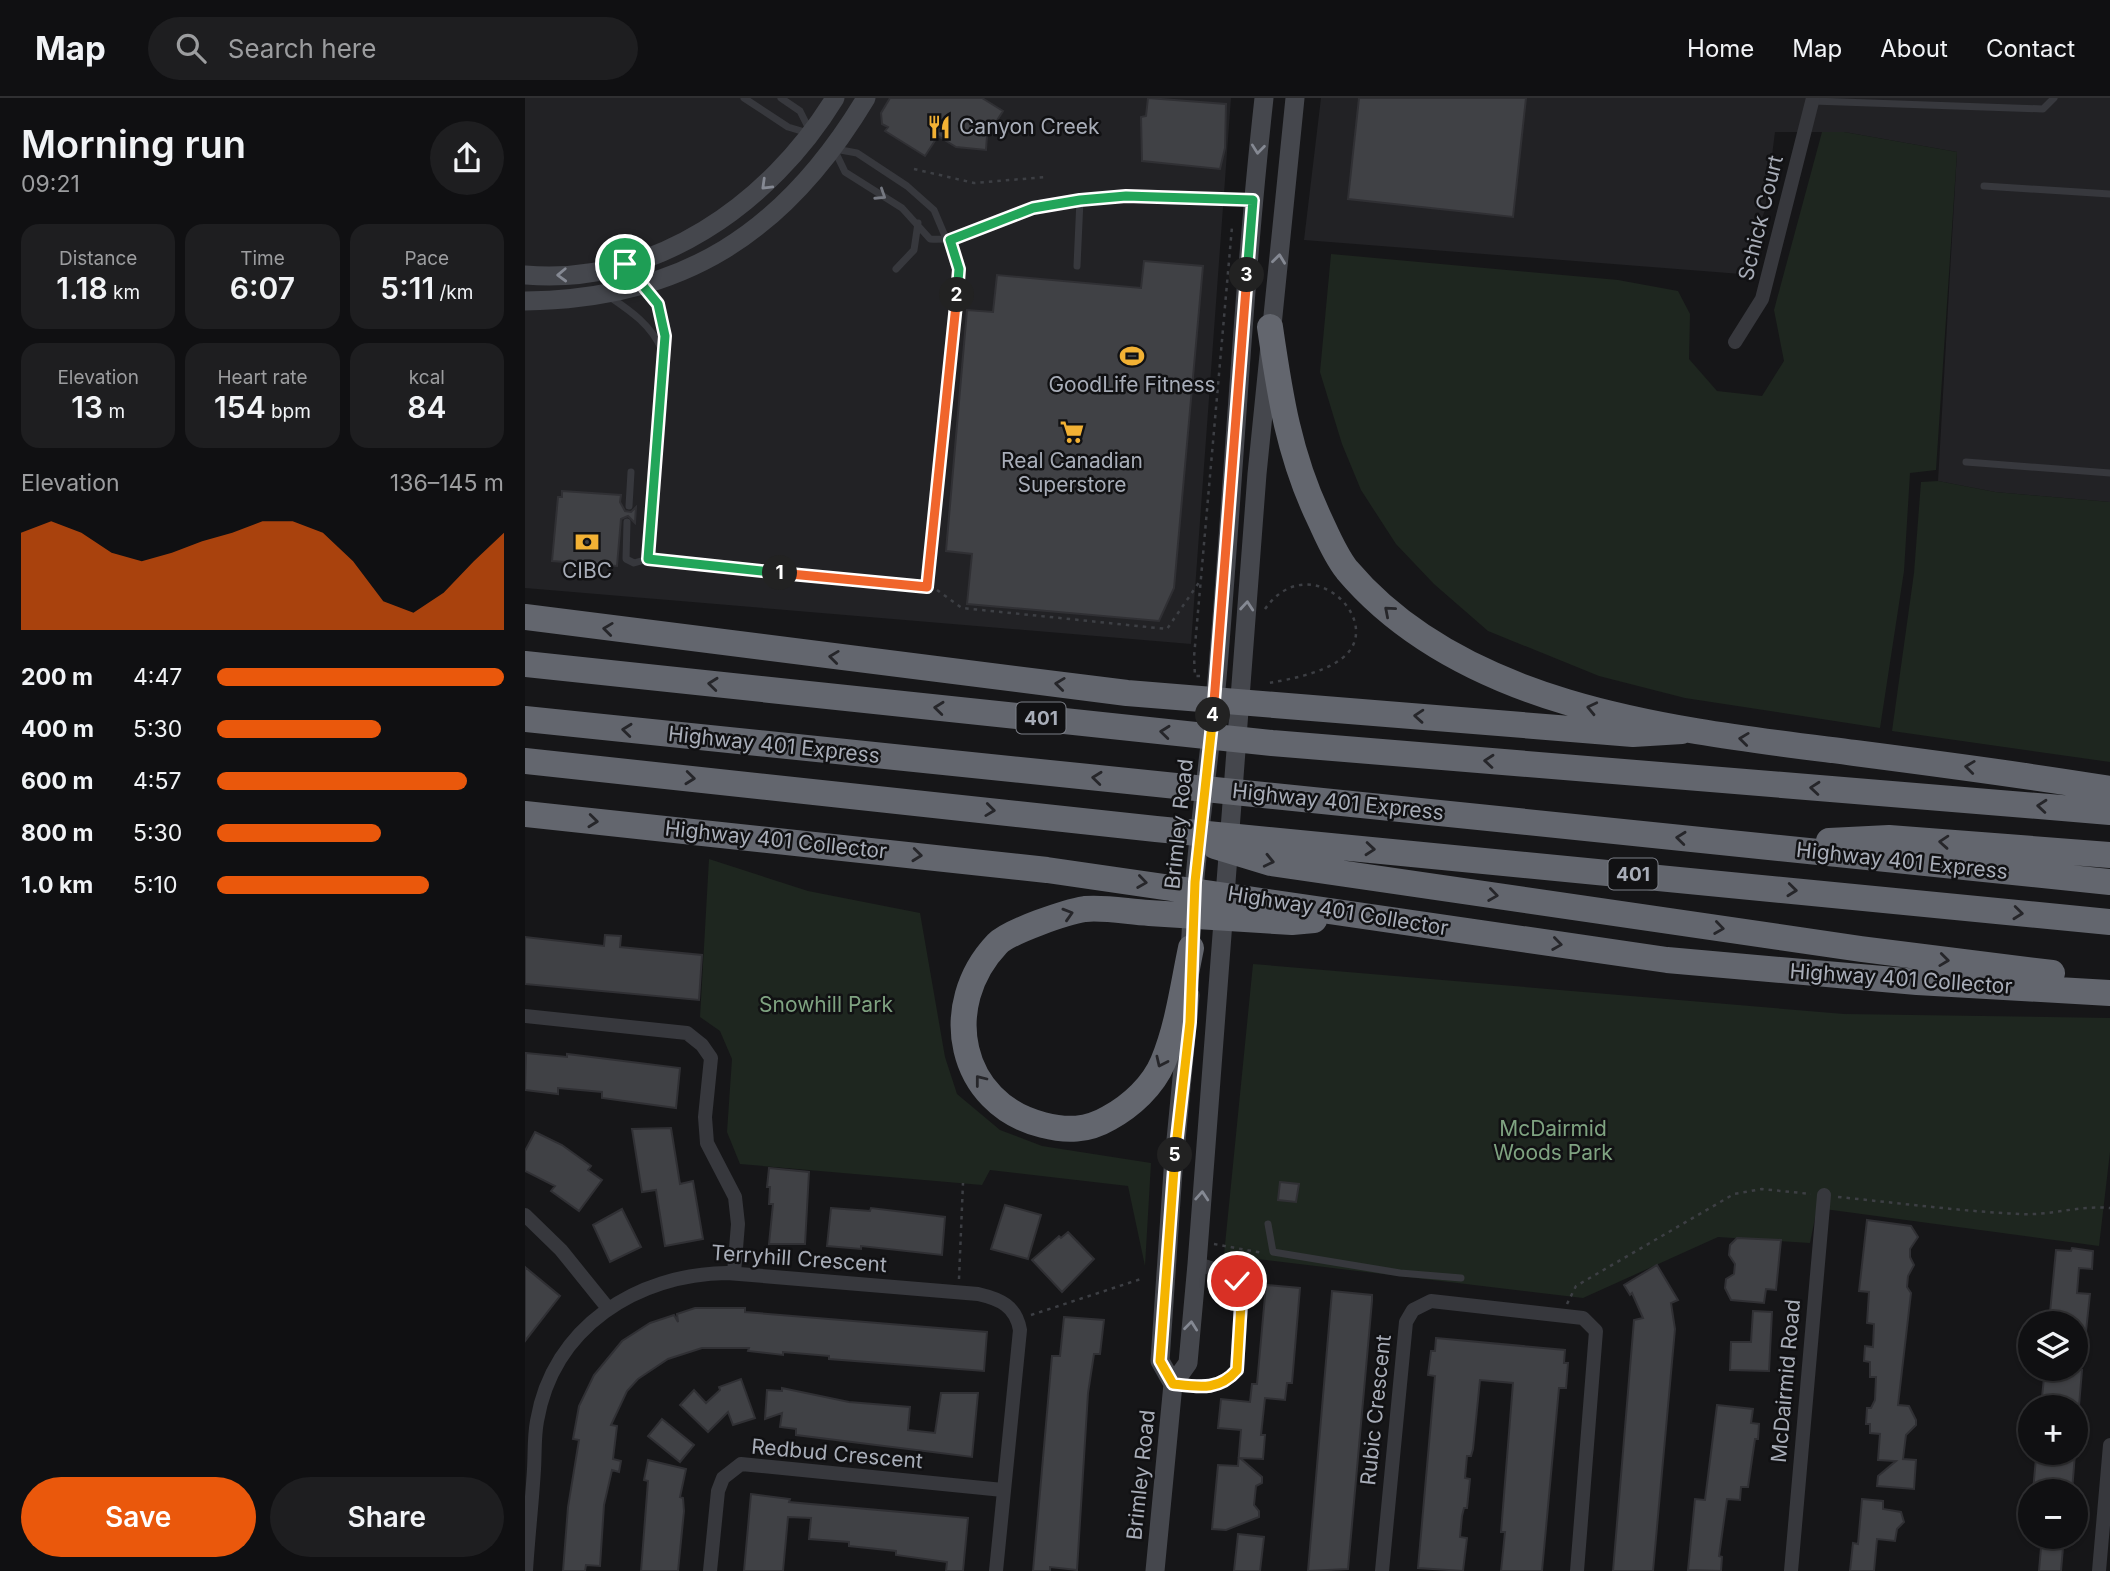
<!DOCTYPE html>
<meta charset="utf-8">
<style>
:root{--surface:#101012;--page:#1e1e20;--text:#f1f3f6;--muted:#9c9d9f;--line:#303032;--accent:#ea580c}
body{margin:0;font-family:Inter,sans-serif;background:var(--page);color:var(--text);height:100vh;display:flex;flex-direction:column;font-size:26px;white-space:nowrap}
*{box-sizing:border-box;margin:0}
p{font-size:23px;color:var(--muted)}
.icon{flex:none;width:38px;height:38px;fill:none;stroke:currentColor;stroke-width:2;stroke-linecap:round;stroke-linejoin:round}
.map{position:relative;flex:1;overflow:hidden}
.details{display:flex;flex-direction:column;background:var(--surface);width:525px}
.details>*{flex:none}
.fabs{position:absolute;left:1493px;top:1213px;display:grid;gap:14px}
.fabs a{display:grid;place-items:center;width:70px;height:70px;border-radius:50%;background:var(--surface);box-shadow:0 2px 5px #0004,0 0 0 2px var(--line);font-size:35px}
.pin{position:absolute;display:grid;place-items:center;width:60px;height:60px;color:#fff;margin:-30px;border:4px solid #fff;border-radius:50%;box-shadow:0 2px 7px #0007}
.km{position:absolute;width:35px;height:35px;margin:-18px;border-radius:50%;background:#222;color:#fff;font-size:19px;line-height:35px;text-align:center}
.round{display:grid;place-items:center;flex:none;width:74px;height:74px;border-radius:37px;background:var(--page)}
.head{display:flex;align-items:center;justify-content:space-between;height:119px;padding:0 21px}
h1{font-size:38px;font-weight:600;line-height:52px}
.figures{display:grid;grid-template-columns:repeat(3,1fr);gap:10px;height:119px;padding:7px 21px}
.figures div{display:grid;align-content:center;border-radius:18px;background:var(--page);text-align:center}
.figures b{font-size:30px;font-weight:600}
.figures small{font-size:19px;font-weight:400}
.figures p{font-size:19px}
.chart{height:196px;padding:14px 21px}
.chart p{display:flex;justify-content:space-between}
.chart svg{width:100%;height:126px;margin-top:7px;fill:var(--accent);opacity:.7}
.primary-button{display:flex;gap:14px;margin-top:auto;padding:14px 21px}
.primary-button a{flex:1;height:80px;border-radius:42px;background:var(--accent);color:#fff;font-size:28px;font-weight:600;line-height:80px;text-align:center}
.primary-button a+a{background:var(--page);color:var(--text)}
ul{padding:0 21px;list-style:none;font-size:23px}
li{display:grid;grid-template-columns:112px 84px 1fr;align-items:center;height:52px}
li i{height:18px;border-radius:9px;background:var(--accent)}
header{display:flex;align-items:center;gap:42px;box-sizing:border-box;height:98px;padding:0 35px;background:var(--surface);border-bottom:2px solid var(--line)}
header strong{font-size:33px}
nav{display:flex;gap:38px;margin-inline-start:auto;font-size:24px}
.search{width:490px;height:63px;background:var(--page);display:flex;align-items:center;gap:18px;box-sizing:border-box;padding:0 24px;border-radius:38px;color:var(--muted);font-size:26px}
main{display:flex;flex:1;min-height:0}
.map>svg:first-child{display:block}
.built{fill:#222225}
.green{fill:#1e261f}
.building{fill:#404145;stroke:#303034;stroke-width:2}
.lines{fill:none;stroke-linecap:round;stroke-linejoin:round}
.path{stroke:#3d3f44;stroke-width:2.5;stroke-dasharray:3.5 5;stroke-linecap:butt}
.service{stroke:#37383d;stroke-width:7}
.minor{stroke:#37383d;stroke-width:14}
.secondary{stroke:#45474d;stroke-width:19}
.motorway{stroke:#63666e;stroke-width:26}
.oneway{stroke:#858993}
.oneway2{stroke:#757881}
.oneway3{stroke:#26262a}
.split-1-casing{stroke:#fff;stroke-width:14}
.split-2-casing{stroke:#fff;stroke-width:14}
.split-3-casing{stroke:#fff;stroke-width:14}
.split-4-casing{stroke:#fff;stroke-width:14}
.split-5-casing{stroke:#fff;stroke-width:14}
.split-6-casing{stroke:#fff;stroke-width:14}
.split-1{stroke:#22a559;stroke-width:9}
.split-2{stroke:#f0652b;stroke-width:9}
.split-3{stroke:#22a559;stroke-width:9}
.split-4{stroke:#f0652b;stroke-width:9}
.split-5{stroke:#f5b400;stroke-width:9}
.split-6{stroke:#f5b400;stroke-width:9}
.labels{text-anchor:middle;stroke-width:5;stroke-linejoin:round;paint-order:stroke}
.shield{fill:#111113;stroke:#7b7e86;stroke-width:2}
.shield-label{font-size:19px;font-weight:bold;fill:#a8adb8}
.poi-label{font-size:21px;fill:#a8adb8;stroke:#111113}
.street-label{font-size:21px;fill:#a8adb8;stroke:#111113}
.park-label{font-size:21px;fill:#7fa381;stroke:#111113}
</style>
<header>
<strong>Map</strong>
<div class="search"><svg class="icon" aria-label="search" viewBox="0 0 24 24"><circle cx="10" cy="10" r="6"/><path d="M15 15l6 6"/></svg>Search here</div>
<nav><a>Home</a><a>Map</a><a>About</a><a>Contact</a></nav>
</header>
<main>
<section class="details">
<div class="head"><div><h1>Morning run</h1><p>09:21</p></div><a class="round"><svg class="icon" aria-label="share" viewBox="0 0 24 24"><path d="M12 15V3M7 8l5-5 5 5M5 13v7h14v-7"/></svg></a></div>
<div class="figures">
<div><p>Distance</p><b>1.18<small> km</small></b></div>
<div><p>Time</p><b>6:07</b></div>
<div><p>Pace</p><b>5:11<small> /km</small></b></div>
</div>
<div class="figures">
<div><p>Elevation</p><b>13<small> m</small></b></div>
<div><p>Heart rate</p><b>154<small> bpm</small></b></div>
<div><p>kcal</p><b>84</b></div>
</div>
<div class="chart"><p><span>Elevation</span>136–145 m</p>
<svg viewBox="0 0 160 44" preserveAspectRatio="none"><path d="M0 44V10L10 6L20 10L30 17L40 20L50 17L60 13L70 10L80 6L90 6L100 10L110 20L120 34L130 38L140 31L150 20L160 10V44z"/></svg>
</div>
<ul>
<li><b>200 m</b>4:47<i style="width:100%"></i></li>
<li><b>400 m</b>5:30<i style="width:57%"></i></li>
<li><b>600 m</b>4:57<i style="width:87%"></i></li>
<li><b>800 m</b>5:30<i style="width:57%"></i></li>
<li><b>1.0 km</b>5:10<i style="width:74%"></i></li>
</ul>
<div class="primary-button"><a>Save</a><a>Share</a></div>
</section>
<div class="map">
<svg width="1585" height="1473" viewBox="0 0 1585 1473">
<rect width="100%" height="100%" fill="#161618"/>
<path class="built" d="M0,0h706l-40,546 -666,-56z
M796,0h789v404l-115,-10 -57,-11 19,-329 -113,-20h-69l-10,78 -24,64 -437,-34z"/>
<path class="green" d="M1297,34h22l113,20 -21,318 -26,3 -6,98 -24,157 -195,-30 -86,-22 -111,-45 -54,-47 -38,-40 -35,-54 -19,-46 -22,-72 11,-118 287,26 60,11 12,23 -1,45 28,32 45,5 22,-35 -10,-51z
M1413,383l57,11 115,10v260l-218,-31 22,-158 7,-91z
M184,761l99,32 112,22 25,144 12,37 43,36 42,16 109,17 -6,103 -17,-80 -138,-16 -8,15 -242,-21 -13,-32 5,-73 -12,-28 -20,-14z
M728,866l591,50 266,4v134l-11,94 -282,-38 -7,35 -92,-6 -135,61 -359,-43z"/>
<path class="building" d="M365,0h92l21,13 -16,25 -1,14 -30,-3 -18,-11 -13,20 -40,-25 3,-4 -6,-3 -1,-11z
M623,0l78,6 -1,44 -5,21 -78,-8 -1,-44 5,-1z
M834,0h167l-13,119 -165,-18z
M619,163l59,5 -29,322 -15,33 -192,-17 5,-50 -26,-3 21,-241 26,2 4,-37 144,13z
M37,393l59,4 -1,7 5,9 6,1 5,-5 -1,16 -7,-7 -7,3 -4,47 -65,-5 6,-64h4z
M80,837l16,1 -1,11 82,8 -3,45 -174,-16v-47l79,9z
M1,955l41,4v-3l113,14 -4,40 -74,-10v-6l-44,-4v6l-33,-4z
M146,1030l9,56 13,-3 10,58 -38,7 -9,-56 -14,2 -10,-63z
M10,1034l27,13 29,21 -3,4 14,10 -23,31 -28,-20 4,-5 -30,-15v-20z
M244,1070l40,4 -4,72h-36l4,-40h-4l1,-17h-3z
M755,1084l19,2 -3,18 -18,-2z
M480,1107l36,10 -13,44 -37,-10z
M306,1110l39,3 1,-3 74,9 -3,38 -81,-9v3l-34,-3z
M97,1111l19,38 -31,15 -17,-37z
M1342,1122l44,6 7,11 -8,12v8l4,8 -6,11 -1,11 4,6 -13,112 11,1 7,14v5l-10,10 -3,24 13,1 -2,29 -37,-3 1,-10 18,-15 -18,-1 2,-26 -10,-1v-9h-4l1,-16h4l4,-8 1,-23h-6v-15l-6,-1 1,-15 8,1 1,-23 -7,-1 2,-31 -10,-1z
M543,1134l26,27 -32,33 -30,-32 27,-24 2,2z
M1212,1140l44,2 -5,50 -10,-1 -2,14 -33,-3 -6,-12 1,-9 8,-5 1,-10 -6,-9 1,-10z
M1547,1150l21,3 -1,18 -13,-1 -2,25 13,1 -6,56 -9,-1v-26h-26l7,-73 15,1z
M1132,1167l21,35 -7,3 4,26 -22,242h-40l21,-251 9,-2 -11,-25 -2,2 -6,-10z
M0,1169l35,29 -35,45z
M741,1187l34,3 -8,95h-5l-2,17 -20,-2 -4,37h4l-2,24 -23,-1 22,19v6l-6,3 -2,19 5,6v6l-33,13 -14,-1 6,-64 20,1 3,-36 -23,-2 3,-29 29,3 2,-18h5z
M807,1193l40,4v6l-24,268 -40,2z
M170,1210h50v4l242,20 -3,39 -155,-12v-3l-46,-4v3l-35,-4 1,-3h-47l-34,11 -30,20 -11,12 -16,34 6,1 -4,33 8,2 -2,11 -7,-2 -8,35 -4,61 -14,-1 -1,6h-22l5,-64 11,-67 -6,-1 6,-33 15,-31 28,-34 28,-18 24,-8 4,7 -1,-8z
M1228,1213l19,1 -3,59 -39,-1 1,-28h20z
M539,1219l40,3 -4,34h-6l-6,39 -11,177 -27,-3v4h-17l19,-215h8z
M911,1240l129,12 -1,13h4l-2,25h-7l-17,183h-41l4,-39h-4l12,-149 -33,-3 -7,69 -2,7h-4l-2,22 5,1 -3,29h-3l-2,8 -2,21 7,1 -4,33 -45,-3 17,-192 -7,-1 3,-24h4z
M1520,1270l37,2 -3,36 -38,1z
M216,1281l14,39 -22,7 -5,-13 -20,20 -28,-27 14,-15 12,13 14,-13 -1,-3z
M257,1290l67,14 61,5 -2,23 27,3 6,-40h37l-6,64 -176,-22v-6l-16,-2 2,-14 -17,6 2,-29 15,1z
M1192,1307l36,4 -2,14 8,1 -1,15h-3l-7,48h-7l-1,13 -13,-1 -8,57 3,1 -1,14 -33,-1 7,-71 10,1z
M137,1321l32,26 -14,17 -32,-26z
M1529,1354l21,2 -3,37h-39l3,-33 17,2z
M123,1362l38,9 -6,28 3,1 1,13 -6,60h-37l7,-90 -4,-1z
M226,1396l39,5 -1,3 179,16 -5,53h-17l1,-9 -51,-7v-4l-47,-5v-4l-40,-3 2,-21 -23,-1 -5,54h-39z
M1337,1401l21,2v8l18,3 3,10 -7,7 -2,12 -18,-2 -3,32h-24l3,-28 5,1z
M713,1436l26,3 -4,34h-26z
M1517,1438h22l-3,35h-22z"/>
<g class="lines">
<path class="path" d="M389,71l60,14 72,-6
M412,492l25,18 205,21 33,-48
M740,511c46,-65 124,16 76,50 -18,14 -50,20 -72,24
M675,578h-5l-1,-19 38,-430
M1313,1099c61,6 121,14 181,17 31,2 60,-9 91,-6
M689,1146l49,9
M434,1181l4,-96
M1042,1206l9,-18 158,-92 28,-5 49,5
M506,1217l113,-37"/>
<path class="service" d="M219,0l44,29 20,6
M256,0l19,13 10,20
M1288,3l230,8 11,-11
M309,51l11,23 57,36 28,31c37,3 67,-20 102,-31 65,-20 153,-13 220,-8
M1459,88l126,8
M552,168l3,-66
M103,169l30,37 7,32 -17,223 279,28 32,-318 -25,-59 -27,-24 -50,-33 -22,-4
M371,171l18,-19 4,-27
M85,199c22,15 41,28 52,53
M1441,364l144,11
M104,408l2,-34
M102,424l-1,37 8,4 14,-4
M743,1126l5,28 127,21 61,5"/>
<path class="minor" d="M1210,244l27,-43 51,-201
M0,918l162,17 15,12 9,13 -6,59 2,26 28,54 3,27 -4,49
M0,1117l36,35 46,57
M648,1286c26,3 46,7 64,-14l5,-83 -14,-14 -31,-9
M1,1473c2,-34 6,-68 8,-102 1,-16 0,-32 3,-48 16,-94 100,-147 190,-148l251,21c22,5 38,12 42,36l-24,241
M185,1473l8,-80 5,-13 18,-14 262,26
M857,1473l24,-249 7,-12 18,-9 152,17 13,13 -19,240
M1266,1473l33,-376
M1574,1473l11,-126"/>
<path class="secondary" d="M0,177c129,11 245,-71 310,-177
M0,203c158,-2 260,-68 341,-203
M665,864c2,-99 20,-197 28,-295 16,-190 25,-380 46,-569
M648,1286l-13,-23 13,-190 17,-176
M630,1473l18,-187 15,-21 9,-99 60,-790 38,-376"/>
<path class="motorway" d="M745,229c10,69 19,128 49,191 8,17 16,37 28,52 119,141 336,161 508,183 85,11 170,22 255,36
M0,519l602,76 506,41 49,-3
M0,566l747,79 838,69
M0,621l1585,163
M0,663l631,68 954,93
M0,716l522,56 620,90 250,22 193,11
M1304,743l60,-3 221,17
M690,748l56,17 590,86 191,24
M666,850c-8,38 -13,78 -28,114 -10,24 -32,44 -54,56 -22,13 -43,13 -66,7 -85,-21 -104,-120 -46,-181 13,-13 69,-32 88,-35 20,-2 44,3 64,4 47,3 95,6 143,9l22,-2"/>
</g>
<defs><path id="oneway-chevron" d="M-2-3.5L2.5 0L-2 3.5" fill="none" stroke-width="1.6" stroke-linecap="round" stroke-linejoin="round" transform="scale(1.75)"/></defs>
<g class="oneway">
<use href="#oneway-chevron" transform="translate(733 51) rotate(96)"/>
<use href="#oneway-chevron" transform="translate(241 87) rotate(136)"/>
<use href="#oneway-chevron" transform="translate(754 161) rotate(-83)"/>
<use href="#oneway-chevron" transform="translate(37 177) rotate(178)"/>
<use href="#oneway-chevron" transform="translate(722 508) rotate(-85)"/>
<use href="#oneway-chevron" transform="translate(677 1098) rotate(-86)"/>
<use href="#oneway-chevron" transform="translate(666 1228) rotate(-84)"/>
</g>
<use class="oneway2" href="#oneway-chevron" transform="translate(356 97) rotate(33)"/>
<g class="oneway3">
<use href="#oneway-chevron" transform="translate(864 513) rotate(-139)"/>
<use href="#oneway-chevron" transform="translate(83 531) rotate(-173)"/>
<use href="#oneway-chevron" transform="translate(309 559) rotate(-173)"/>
<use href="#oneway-chevron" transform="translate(188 586) rotate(-174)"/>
<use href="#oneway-chevron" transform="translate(535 586) rotate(-173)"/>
<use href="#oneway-chevron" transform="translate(414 610) rotate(-174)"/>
<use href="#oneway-chevron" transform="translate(1067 610) rotate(-167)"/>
<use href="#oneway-chevron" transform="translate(894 618) rotate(-176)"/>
<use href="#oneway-chevron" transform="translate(102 632) rotate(-174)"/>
<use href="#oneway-chevron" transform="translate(640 634) rotate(-174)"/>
<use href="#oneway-chevron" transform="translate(1219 641) rotate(-173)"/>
<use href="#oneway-chevron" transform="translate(964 663) rotate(-175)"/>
<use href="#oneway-chevron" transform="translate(1445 669) rotate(-173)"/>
<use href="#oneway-chevron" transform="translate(165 680) rotate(6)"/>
<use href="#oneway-chevron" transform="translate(572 680) rotate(-174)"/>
<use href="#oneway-chevron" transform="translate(1290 690) rotate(-175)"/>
<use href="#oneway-chevron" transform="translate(1517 708) rotate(-175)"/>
<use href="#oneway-chevron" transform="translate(465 712) rotate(7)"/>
<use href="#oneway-chevron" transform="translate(68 723) rotate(6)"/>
<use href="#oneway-chevron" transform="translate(1156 740) rotate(-174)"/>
<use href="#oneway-chevron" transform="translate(1419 744) rotate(-176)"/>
<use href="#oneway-chevron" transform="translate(845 751) rotate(5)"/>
<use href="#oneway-chevron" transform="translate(392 757) rotate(6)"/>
<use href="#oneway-chevron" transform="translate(744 763) rotate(13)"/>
<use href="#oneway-chevron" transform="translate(617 784) rotate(8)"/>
<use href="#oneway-chevron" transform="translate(1267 792) rotate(6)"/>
<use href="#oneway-chevron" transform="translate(968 797) rotate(8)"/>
<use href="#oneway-chevron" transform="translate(1493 815) rotate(6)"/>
<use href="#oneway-chevron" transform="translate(543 816) rotate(-17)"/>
<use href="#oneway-chevron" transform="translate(1194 830) rotate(8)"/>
<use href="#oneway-chevron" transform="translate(1032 846) rotate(8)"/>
<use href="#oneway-chevron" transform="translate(1419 862) rotate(7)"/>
<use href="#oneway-chevron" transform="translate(636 964) rotate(115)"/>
<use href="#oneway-chevron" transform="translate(455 982) rotate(-128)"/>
</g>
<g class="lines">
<g class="split-1-casing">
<path id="split-1" d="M100,166l33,40 7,32 -17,223 132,14"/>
</g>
<g class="split-2-casing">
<path id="split-2" d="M255,475l147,14 30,-292"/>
</g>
<g class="split-3-casing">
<path id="split-3" d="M432,197l2,-26 -9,-29 83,-32 47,-8 46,-4 127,4 -6,75"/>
</g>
<g class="split-4-casing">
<path id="split-4" d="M688,617l34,-440"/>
</g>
<g class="split-5-casing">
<path id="split-5" d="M650,1057l15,-133 5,-140 18,-167"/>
</g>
<g class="split-6-casing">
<path id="split-6" d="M650,1057l-15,206 13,23c26,3 46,7 64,-14l5,-83 -5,-6"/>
</g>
<use href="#split-1" class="split-1"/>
<use href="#split-2" class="split-2"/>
<use href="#split-3" class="split-3"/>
<use href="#split-4" class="split-4"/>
<use href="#split-5" class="split-5"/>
<use href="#split-6" class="split-6"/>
</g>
<defs>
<g id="restaurant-bare" transform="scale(1.89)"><path d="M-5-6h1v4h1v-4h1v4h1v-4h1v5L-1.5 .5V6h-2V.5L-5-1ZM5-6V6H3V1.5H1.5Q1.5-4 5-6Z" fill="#f2b134" stroke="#111113" stroke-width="2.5" paint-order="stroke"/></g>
<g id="stadium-bare" transform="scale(1.89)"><path d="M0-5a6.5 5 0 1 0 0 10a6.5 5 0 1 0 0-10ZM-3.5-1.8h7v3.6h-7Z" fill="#f2b134" stroke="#111113" stroke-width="2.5" paint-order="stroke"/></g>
<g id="supermarket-bare" transform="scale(1.89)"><path d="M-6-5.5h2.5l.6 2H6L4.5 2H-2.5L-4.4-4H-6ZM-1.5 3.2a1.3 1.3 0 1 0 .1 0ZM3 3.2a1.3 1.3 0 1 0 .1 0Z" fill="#f2b134" stroke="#111113" stroke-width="2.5" paint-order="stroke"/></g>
<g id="bank-bare" transform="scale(1.89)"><path d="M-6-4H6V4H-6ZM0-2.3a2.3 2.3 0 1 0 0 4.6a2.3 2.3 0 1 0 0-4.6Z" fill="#f2b134" stroke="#111113" stroke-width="2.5" paint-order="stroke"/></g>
</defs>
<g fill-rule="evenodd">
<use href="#restaurant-bare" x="414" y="29"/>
<use href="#stadium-bare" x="607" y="258"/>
<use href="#supermarket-bare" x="547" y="334"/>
<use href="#bank-bare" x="62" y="444"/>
</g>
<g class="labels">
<g class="shield">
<rect x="491.5" y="604.5" width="49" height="31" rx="5"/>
<rect x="1083.5" y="760.5" width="49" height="31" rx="5"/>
</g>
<g class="shield-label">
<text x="516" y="627">401</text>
<text x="1108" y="783">401</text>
</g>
<g class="poi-label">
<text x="434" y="36" text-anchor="start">Canyon Creek</text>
<text x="607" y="294">GoodLife Fitness</text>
<text x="547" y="370">Real Canadian<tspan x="547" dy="24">Superstore</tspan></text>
<text x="62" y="480">CIBC</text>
</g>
<g class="street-label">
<text transform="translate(1236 120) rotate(-76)" y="7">Schick Court</text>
<text transform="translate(249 647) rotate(6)" y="7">Highway 401 Express</text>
<text transform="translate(813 704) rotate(6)" y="7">Highway 401 Express</text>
<text transform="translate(654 726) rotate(-84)" y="7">Brimley Road</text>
<text transform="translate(251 742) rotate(6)" y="7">Highway 401 Collector</text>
<text transform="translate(1377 763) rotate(6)" y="7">Highway 401 Express</text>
<text transform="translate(813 813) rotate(9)" y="7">Highway 401 Collector</text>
<text transform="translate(1376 881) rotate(4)" y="7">Highway 401 Collector</text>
<text transform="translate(274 1161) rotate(4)" y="7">Terryhill Crescent</text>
<text transform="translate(1261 1283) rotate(-85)" y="7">McDairmid Road</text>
<text transform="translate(851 1312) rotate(-84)" y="7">Rubic Crescent</text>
<text transform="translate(312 1356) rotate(5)" y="7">Redbud Crescent</text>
<text transform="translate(616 1377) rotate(-84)" y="7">Brimley Road</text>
</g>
<g class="park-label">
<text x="301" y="914">Snowhill Park</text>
<text x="1028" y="1038">McDairmid<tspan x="1028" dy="24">Woods Park</tspan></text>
</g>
</g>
</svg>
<div class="fabs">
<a><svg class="icon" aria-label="layers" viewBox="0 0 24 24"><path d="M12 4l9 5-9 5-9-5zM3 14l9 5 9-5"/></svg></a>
<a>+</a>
<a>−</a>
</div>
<div class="pin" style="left:100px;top:166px;background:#1e9e55"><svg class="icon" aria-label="arrive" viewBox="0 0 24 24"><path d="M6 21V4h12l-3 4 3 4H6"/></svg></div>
<div class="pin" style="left:712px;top:1183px;background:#d93025"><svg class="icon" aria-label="check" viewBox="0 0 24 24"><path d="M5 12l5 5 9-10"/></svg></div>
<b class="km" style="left:255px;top:475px">1</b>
<b class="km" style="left:432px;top:197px">2</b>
<b class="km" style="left:722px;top:177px">3</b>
<b class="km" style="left:688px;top:617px">4</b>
<b class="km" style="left:650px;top:1057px">5</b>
</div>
</main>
